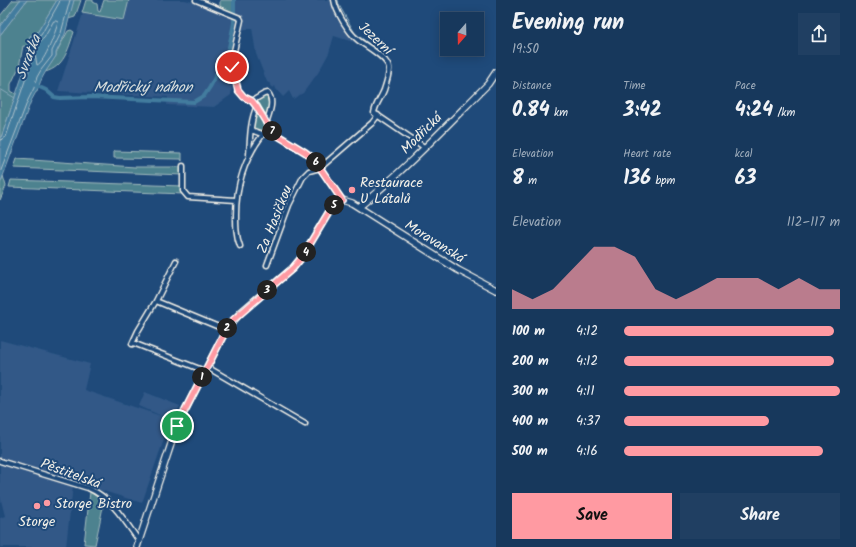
<!DOCTYPE html>
<meta charset="utf-8">
<style>
:root{--surface:#17385c;--page:#203f62;--text:#f1f3f6;--muted:#9eacbb;--line:#365272;--accent:#ff9aa2}
body{margin:0;font-family:Kalam,sans-serif;background:var(--page);color:var(--text);height:100vh;display:flex;flex-direction:column;font-size:15px;white-space:nowrap}
*{box-sizing:border-box;margin:0}
p{font-size:13px;color:var(--muted)}
.icon{flex:none;width:22px;height:22px;fill:none;stroke:currentColor;stroke-width:2;stroke-linecap:round;stroke-linejoin:round}
.map{position:relative;flex:1;overflow:hidden}
.panel{display:flex;flex-direction:column;background:var(--surface);width:360px}
.panel>*{flex:none}
.needle{width:26px;rotate:200deg}
.buttons{position:absolute;left:440px;top:12px;display:grid;gap:8px}
.buttons a{display:grid;place-items:center;width:44px;height:44px;border-radius:0px;background:var(--surface);box-shadow:0 2px 10px #0003,0 0 0 1px var(--line);font-size:20px}
.pin{position:absolute;display:grid;place-items:center;width:34px;height:34px;color:#fff;margin:-17px;border:2px solid #fff;border-radius:50%;box-shadow:0 1px 4px #0007}
.km{position:absolute;width:20px;height:20px;margin:-10px;border-radius:50%;background:#222;color:#fff;font-size:11px;line-height:20px;text-align:center}
.round{display:grid;place-items:center;flex:none;width:42px;height:42px;border-radius:0px;background:var(--page)}
.head{display:flex;align-items:center;justify-content:space-between;height:68px;padding:0 16px}
h1{font-size:22px;font-weight:800;line-height:30px}
.stats{display:grid;grid-template-columns:repeat(3,1fr);gap:6px;height:68px;padding:4px 16px}
.stats div{display:grid;align-content:center}
.stats b{font-size:20px;font-weight:800}
.stats small{font-size:11px;font-weight:400}
.stats p{font-size:11px}
.chart{height:112px;padding:8px 16px}
.chart p{display:flex;justify-content:space-between}
.chart svg{width:100%;height:72px;margin-top:4px;fill:var(--accent);opacity:.7}
.cta{display:flex;gap:8px;margin-top:auto;padding:8px 16px}
.cta a{flex:1;height:46px;border-radius:0px;background:var(--accent);color:#111;font-size:16px;font-weight:800;line-height:46px;text-align:center}
.cta a+a{background:var(--page);color:var(--text)}
ul{padding:0 16px;list-style:none;font-size:13px}
li{display:grid;grid-template-columns:64px 48px 1fr;align-items:center;height:30px}
li i{height:10px;border-radius:5px;background:var(--accent)}
main{display:flex;flex:1;min-height:0}
.map>svg:first-child{display:block}
.built{fill:#305887}
.green{fill:#4e828f;stroke:#a1babc}
.water{fill:#437b9e;stroke:#8aaabc}
.lines{fill:none;stroke-linecap:round;stroke-linejoin:round}
.shore{stroke:#adc2ca;stroke-width:1}
.stream{stroke:#8aaabc;stroke-width:1}
.canal{stroke:#437b9e;stroke-width:4}
.street-casing{stroke:#f4f1e8;stroke-width:7}
.secondary-casing{stroke:#f4f1e8;stroke-width:8}
.street{stroke:#1f4a7a;stroke-width:4}
.secondary{stroke:#1f4a7a;stroke-width:5.5}
.route-casing{stroke:#fff;stroke-width:8}
.route{stroke:#ff9aa2;stroke-width:5}
.poi-dot{fill:#ff9aa2;stroke:#1f4a7a;stroke-width:1.5}
.labels{text-anchor:middle;stroke-width:4;stroke-linejoin:round;paint-order:stroke}
.street-label{font-size:14px;fill:#f4f1e8;stroke:#1f4a7a}
.poi-label{font-size:14px;fill:#f4f1e8;stroke:#1f4a7a;text-anchor:start}
.water-label{font-size:15px;font-style:italic;fill:#d9dfdd;stroke:#1f4a7a}
</style>
<main>
<div class="map">
<svg width="496" height="547" viewBox="0 0 496 547">
<rect width="100%" height="100%" fill="#1f4a7a"/>
<filter id="ink" filterUnits="userSpaceOnUse"><feTurbulence type="fractalNoise" baseFrequency=".025" numOctaves="2"/><feDisplacementMap in="SourceGraphic" scale="8" xChannelSelector="R" yChannelSelector="G"/><feConvolveMatrix kernelMatrix="1 2 1 2 8 2 1 2 1" color-interpolation-filters="sRGB"/></filter>
<g filter="url(#ink)">
<path class="built" d="M129,0h56l50,13v-13h96l6,20 21,21 -2,2 -22,-7 -5,17 -11,20 -15,20 -10,6 -4,-8 -6,6 -7,-8 -1,-3 -2,2 -3,-2 1,-2 -4,-2 -11,-28 -4,-26 -10,2 -4,19 -2,-2 -5,48 -17,12 -47,-2 1,-8 -110,-6 25,-78 41,7z
M0,340l90,24 -6,26 80,27 -25,-11 6,-14 35,14 -7,14 -2,-1 -29,84 -142,-44z
M0,463l73,23 -7,61h-66v-29l5,-2 -5,-20z"/>
<path class="green" d="M13,0h7l-20,26v-10z
M27,0h30l-20,33 -7,3 -2,11 -5,-1 -4,21 -8,17v7l5,3 -16,47v-106z
M74,0h7l-6,17 -7,2z
M86,0h7v2l4,2 1,7 2,1 4,-12h25l-5,20 -42,-7z
M220,0h15v13l-15,-4z
M71,30l3,2c-6,18 -10,35 -29,40l11,-16v-3l12,-22z
M265,95h3l2,4 -3,17 -1,1 -10,-15z
M257,110l9,17 -4,5 -9,-3 -1,-2 4,-16z
M114,151l68,2v8l-1,-2 -67,-1z
M17,159l118,8h46l1,8 -168,-7z
M3,176l3,10 -6,14v-16z
M11,180l171,6 1,8 -174,-7z
M90,492l14,10 -9,43 -11,-1z"/>
<path class="water" d="M20,0h7l-27,35v-9z
M57,0h17l-9,34 -9,19v3c-8,13 -15,20 -19,36h-1l-5,9 -31,83v-43l27,-79 -1,-7 4,-19 7,-3z"/>
<g class="lines">
<path class="shore" d="M54,21h2l2,1c-2,9 -13,40 -21,43l-2,-11 3,-11 6,-5z
M0,140l3,-1 3,-2 25,-74 -1,-9 4,-15 7,-4 18,-32 1,-3
M0,173l28,-73 6,-12 3,-11 4,-7 11,-14v-5l9,-18 9,-33"/>
<path class="stream" d="M338,0l1,5 16,28 32,25
M0,89l15,9"/>
<path class="canal" d="M35,85l11,5 8,7 6,1 31,-1 103,5 10,-6 6,-9 18,-35 6,-29v-23"/>
<g class="street-casing">
<path id="street" d="M196,0l44,18 1,2 -7,31 -2,16 6,23 6,7 8,4 5,5 15,26 33,20 9,7 28,41
M334,0c2,12 14,32 24,40 7,6 31,18 31,29 0,6 -3,15 -5,21 -3,8 -9,15 -10,23l50,34
M252,101l12,-7 4,-1c7,8 1,21 -2,30
M251,130l11,4
M249,155c1,-16 1,-35 8,-49
M183,166v25l5,6 48,3
M240,246c-4,-10 -4,-20 -4,-31 0,-33 11,-63 33,-88
M267,265l22,-60 14,-28 6,-6 11,-3 52,-45 6,-8
M156,301l70,29
M133,343l72,28
M132,344l6,-13 18,-30 20,-40
M207,367l98,57
M0,461l88,27c24,10 37,33 51,53"/>
</g>
<g class="secondary-casing">
<path id="secondary" d="M359,207c46,-37 87,-81 129,-123l8,-12
M137,547l40,-121 49,-96 15,-18 52,-44 9,-11 30,-50 4,-4 6,-3 10,3 106,67 38,20"/>
</g>
<use href="#street" class="street"/>
<use href="#secondary" class="secondary"/>
</g>
</g>
<g class="lines" filter="url(#ink)">
<g class="route-casing">
<path id="route" d="M177,426l49,-96 6,-9 61,-53 9,-11 30,-50 4,-4 6,-3 -28,-41 -9,-7 -33,-20 -16,-26 -4,-5 -8,-4 -6,-7 -6,-23"/>
</g>
<use href="#route" class="route"/>
</g>
<g class="poi-dot">
<circle cx="352" cy="190" r="4"/>
<circle cx="47" cy="503" r="4"/>
<circle cx="37" cy="506" r="4"/>
</g>
<g class="labels">
<g class="street-label">
<text transform="translate(376 38) rotate(43)" y="5">Jezerní</text>
<text transform="translate(421 133) rotate(-45)" y="5">Modřická</text>
<text transform="translate(274 219) rotate(-68)" y="5">Za Hasičkou</text>
<text transform="translate(435 241) rotate(32)" y="5">Moravanská</text>
<text transform="translate(71 473) rotate(20)" y="5">Pěstitelská</text>
</g>
<g class="poi-label">
<text x="360" y="187">Restaurace<tspan x="360" dy="16">U Látalů</tspan></text>
<text x="55" y="508">Storge Bistro</text>
<text x="37" y="526" text-anchor="middle">Storge</text>
</g>
<g class="water-label">
<text transform="translate(28 57) rotate(-69)" y="5">Svratka</text>
<text x="143" y="92">Modřický náhon</text>
</g>
</g>
</svg>
<div class="buttons">
<a><svg class="needle" viewBox="-14 -14 28 28"><path d="M0-13l5 13h-10z" fill="#e53935"/><path d="M0 13l5-13h-10z" fill="#9eacbb"/></svg></a>
</div>
<div class="pin" style="left:177px;top:426px;background:#1e9e55"><svg class="icon" aria-label="arrive" viewBox="0 0 24 24"><path d="M6 21V4h12l-3 4 3 4H6"/></svg></div>
<div class="pin" style="left:232px;top:67px;background:#d93025"><svg class="icon" aria-label="check" viewBox="0 0 24 24"><path d="M5 12l5 5 9-10"/></svg></div>
<b class="km" style="left:202px;top:377px">1</b>
<b class="km" style="left:227px;top:328px">2</b>
<b class="km" style="left:267px;top:290px">3</b>
<b class="km" style="left:306px;top:252px">4</b>
<b class="km" style="left:334px;top:205px">5</b>
<b class="km" style="left:316px;top:162px">6</b>
<b class="km" style="left:272px;top:131px">7</b>
</div>
<section class="panel">
<div class="head"><div><h1>Evening run</h1><p>19:50</p></div><a class="round"><svg class="icon" aria-label="share" viewBox="0 0 24 24"><path d="M12 15V3M7 8l5-5 5 5M5 13v7h14v-7"/></svg></a></div>
<div class="stats">
<div><p>Distance</p><b>0.84<small> km</small></b></div>
<div><p>Time</p><b>3:42</b></div>
<div><p>Pace</p><b>4:24<small> /km</small></b></div>
</div>
<div class="stats">
<div><p>Elevation</p><b>8<small> m</small></b></div>
<div><p>Heart rate</p><b>136<small> bpm</small></b></div>
<div><p>kcal</p><b>63</b></div>
</div>
<div class="chart"><p><span>Elevation</span>112–117 m</p>
<svg viewBox="0 0 160 44" preserveAspectRatio="none"><path d="M0 44V32L10 38L20 32L30 19L40 6L50 6L60 12L70 32L80 38L90 32L100 25L110 25L120 25L130 32L140 25L150 32L160 32V44z"/></svg>
</div>
<ul>
<li><b>100 m</b>4:12<i style="width:97%"></i></li>
<li><b>200 m</b>4:12<i style="width:97%"></i></li>
<li><b>300 m</b>4:11<i style="width:100%"></i></li>
<li><b>400 m</b>4:37<i style="width:67%"></i></li>
<li><b>500 m</b>4:16<i style="width:92%"></i></li>
</ul>
<div class="cta"><a>Save</a><a>Share</a></div>
</section>
</main>
